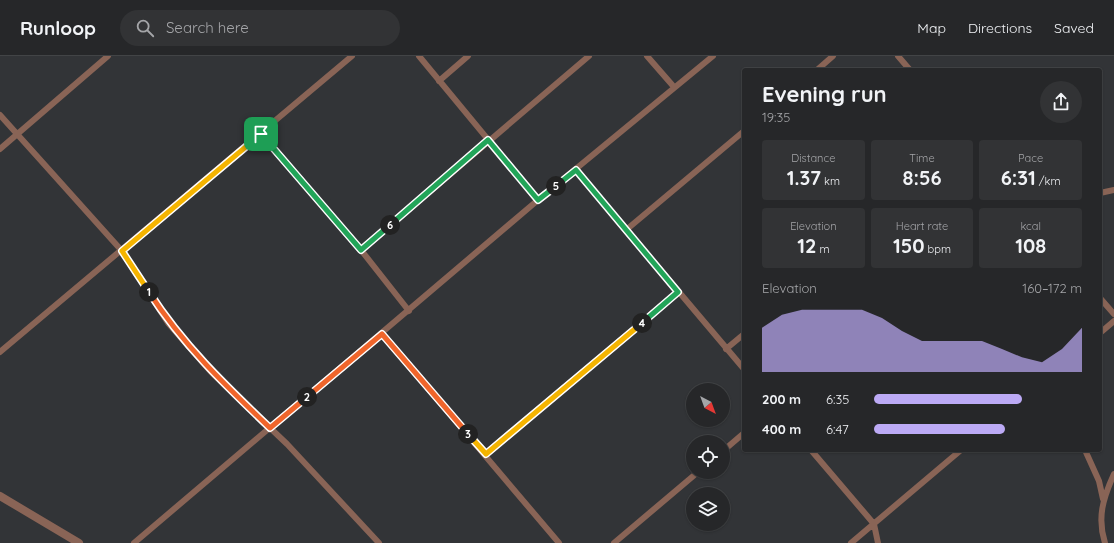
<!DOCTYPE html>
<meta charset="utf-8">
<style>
:root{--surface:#262729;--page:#323335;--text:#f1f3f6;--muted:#a4a5a8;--line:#424446;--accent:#bcaaf5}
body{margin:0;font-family:Quicksand,sans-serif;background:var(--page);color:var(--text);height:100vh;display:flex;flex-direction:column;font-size:15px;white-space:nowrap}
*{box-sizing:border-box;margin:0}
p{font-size:13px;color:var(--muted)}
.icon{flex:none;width:22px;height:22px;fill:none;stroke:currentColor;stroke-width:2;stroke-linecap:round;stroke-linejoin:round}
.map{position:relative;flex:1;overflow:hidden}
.drawer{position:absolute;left:742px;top:12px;width:360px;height:384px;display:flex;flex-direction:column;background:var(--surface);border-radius:4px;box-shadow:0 1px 3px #0004,0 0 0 1px var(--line)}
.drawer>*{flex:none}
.needle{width:26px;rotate:139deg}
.buttons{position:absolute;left:686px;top:327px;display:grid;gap:8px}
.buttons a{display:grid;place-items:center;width:44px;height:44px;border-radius:50%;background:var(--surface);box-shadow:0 1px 3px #0004,0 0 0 1px var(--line);font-size:20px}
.pin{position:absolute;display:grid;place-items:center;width:34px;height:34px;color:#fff;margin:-17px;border-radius:8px;box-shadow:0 2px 6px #0006}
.km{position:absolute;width:20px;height:20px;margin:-10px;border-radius:50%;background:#222;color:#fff;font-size:11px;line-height:20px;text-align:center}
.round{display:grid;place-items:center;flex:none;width:42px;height:42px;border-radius:21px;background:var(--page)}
.head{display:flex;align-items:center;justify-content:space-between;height:68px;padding:0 20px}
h1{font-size:22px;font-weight:800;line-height:30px}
.stats{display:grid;grid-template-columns:repeat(3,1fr);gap:6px;height:68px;padding:4px 20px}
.stats div{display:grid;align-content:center;border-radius:4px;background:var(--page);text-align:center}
.stats b{font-size:20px;font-weight:800}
.stats small{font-size:11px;font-weight:400}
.stats p{font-size:11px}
.chart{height:112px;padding:8px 20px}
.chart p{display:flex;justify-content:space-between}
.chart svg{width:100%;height:72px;margin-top:4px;fill:var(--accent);opacity:.7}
ul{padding:0 20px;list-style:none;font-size:13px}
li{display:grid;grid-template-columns:64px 48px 1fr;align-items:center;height:30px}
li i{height:10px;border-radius:5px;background:var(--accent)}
header{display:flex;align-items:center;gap:24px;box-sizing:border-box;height:56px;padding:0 20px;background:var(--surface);border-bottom:1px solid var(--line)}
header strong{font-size:19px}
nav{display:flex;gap:22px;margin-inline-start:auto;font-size:14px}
.search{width:280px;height:36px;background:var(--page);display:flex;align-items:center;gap:10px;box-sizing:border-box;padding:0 14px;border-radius:22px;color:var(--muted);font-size:15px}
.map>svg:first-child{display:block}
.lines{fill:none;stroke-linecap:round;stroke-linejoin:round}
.minor{stroke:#896456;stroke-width:6}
.tertiary{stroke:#896456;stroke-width:8}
.split-1-casing{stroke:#fff;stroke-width:8}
.split-2-casing{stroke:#fff;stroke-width:8}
.split-3-casing{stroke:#fff;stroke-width:8}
.split-4-casing{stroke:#fff;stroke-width:8}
.split-5-casing{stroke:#fff;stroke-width:8}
.split-6-casing{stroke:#fff;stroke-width:8}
.split-7-casing{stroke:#fff;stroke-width:8}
.split-1{stroke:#f5b400;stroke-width:5}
.split-2{stroke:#f0652b;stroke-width:5}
.split-3{stroke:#f0652b;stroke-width:5}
.split-4{stroke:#f5b400;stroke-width:5}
.split-5{stroke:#22a559;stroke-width:5}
.split-6{stroke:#22a559;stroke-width:5}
.split-7{stroke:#22a559;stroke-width:5}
</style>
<header>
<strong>Runloop</strong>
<div class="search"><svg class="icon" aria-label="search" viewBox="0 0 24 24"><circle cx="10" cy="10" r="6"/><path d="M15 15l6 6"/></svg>Search here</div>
<nav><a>Map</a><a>Directions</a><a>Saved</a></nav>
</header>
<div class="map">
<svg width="1114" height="487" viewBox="0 0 1114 487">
<rect width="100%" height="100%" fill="#323437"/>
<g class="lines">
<path class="minor" d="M419,0l119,144
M647,0l27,31
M898,0l12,14
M817,14l16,-14
M439,25l29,-25
M0,59l122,136 46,72 43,49 76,72 92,99
M261,78l100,116 48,61
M0,93l108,-93
M576,114l168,199
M1100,137l14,-3
M626,174l118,-99
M361,194l228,-194
M1100,242l14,16
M1100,277l14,-12
M382,278l177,209
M726,293l18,-15
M0,296l352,-296
M811,394l63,74 4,19
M1085,394l14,31 4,18
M723,395l21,-18
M485,398l193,-162
M134,487l404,-343 175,-144
M614,487l84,-71
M851,487l110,-93
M1105,487c-8,-25 -2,-45 9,-69"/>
<path class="tertiary" d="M0,440l79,47"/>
</g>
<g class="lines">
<g class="split-1-casing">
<path id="split-1" d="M149,236l-27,-41 139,-117"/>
</g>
<g class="split-2-casing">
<path id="split-2" d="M149,236c34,53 76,93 121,136l37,-31"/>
</g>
<g class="split-3-casing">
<path id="split-3" d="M307,341l75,-63 86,100"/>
</g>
<g class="split-4-casing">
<path id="split-4" d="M468,378l18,20 156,-131"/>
</g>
<g class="split-5-casing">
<path id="split-5" d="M556,130l20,-16 102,122 -36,31"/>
</g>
<g class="split-6-casing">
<path id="split-6" d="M390,169l98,-85 50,60 18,-14"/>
</g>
<g class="split-7-casing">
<path id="split-7" d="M261,78l100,116 29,-25"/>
</g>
<use href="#split-1" class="split-1"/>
<use href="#split-2" class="split-2"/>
<use href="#split-3" class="split-3"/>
<use href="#split-4" class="split-4"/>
<use href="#split-5" class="split-5"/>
<use href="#split-6" class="split-6"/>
<use href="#split-7" class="split-7"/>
</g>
</svg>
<div class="buttons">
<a><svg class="needle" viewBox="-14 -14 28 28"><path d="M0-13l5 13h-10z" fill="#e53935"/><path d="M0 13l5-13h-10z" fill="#a4a5a8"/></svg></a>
<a><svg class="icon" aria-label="locate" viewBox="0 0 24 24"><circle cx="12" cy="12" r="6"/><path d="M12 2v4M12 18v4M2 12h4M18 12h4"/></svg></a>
<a><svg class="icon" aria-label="layers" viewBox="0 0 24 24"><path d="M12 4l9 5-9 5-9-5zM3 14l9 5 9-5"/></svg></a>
</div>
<div class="pin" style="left:261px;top:78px;background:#1e9e55"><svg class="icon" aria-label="arrive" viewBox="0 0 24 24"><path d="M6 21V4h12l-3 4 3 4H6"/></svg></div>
<b class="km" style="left:149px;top:236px">1</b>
<b class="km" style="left:307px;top:341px">2</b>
<b class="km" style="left:468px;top:378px">3</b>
<b class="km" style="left:642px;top:267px">4</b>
<b class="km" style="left:556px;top:130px">5</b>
<b class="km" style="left:390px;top:169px">6</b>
<section class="drawer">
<div class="head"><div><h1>Evening run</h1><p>19:35</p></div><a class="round"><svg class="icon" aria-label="share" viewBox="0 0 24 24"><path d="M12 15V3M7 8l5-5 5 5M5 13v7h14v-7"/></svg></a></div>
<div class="stats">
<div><p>Distance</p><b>1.37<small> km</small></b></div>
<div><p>Time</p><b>8:56</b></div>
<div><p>Pace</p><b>6:31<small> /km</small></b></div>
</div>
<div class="stats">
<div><p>Elevation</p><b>12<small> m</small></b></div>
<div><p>Heart rate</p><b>150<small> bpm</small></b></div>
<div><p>kcal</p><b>108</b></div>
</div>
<div class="chart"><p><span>Elevation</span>160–172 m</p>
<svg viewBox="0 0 160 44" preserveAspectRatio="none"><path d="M0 44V17L10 9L20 6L30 6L40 6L50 6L60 11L70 19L80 25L90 25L100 25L110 25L120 30L130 35L140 38L150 30L160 17V44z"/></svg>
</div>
<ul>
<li><b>200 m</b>6:35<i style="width:71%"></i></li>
<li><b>400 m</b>6:47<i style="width:63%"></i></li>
</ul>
</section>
</div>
